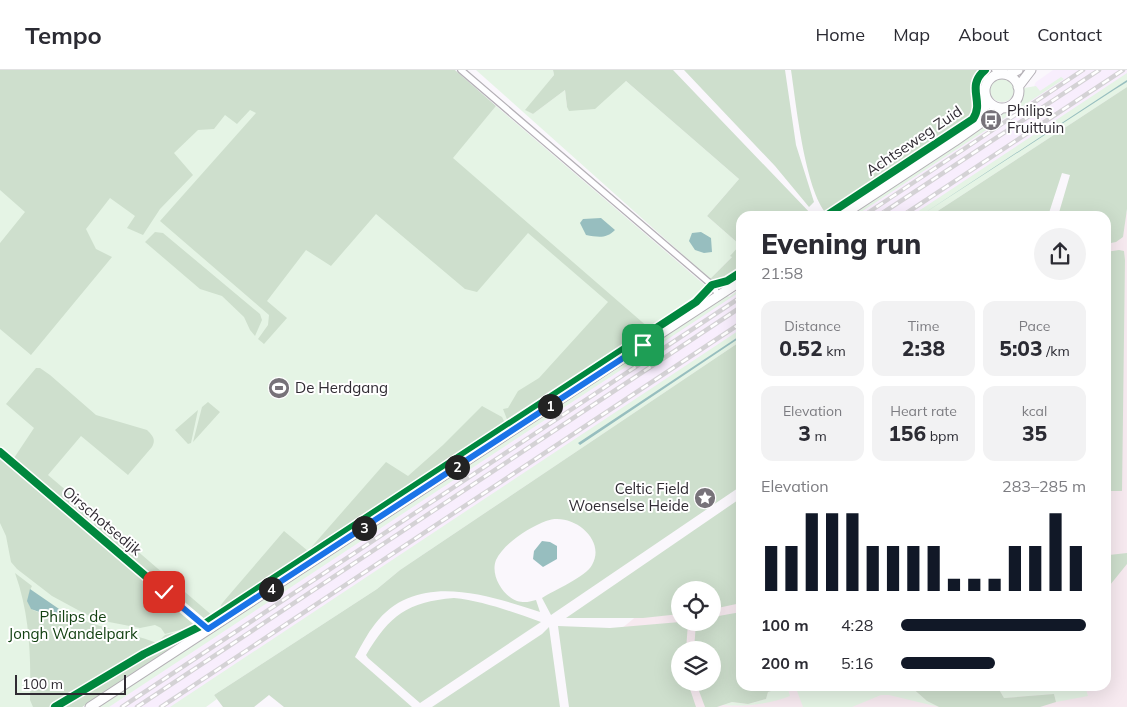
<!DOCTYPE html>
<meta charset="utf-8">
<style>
:root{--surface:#fff;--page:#f2f2f3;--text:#2b2b33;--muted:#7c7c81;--line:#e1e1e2;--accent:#111827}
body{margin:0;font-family:Mulish,sans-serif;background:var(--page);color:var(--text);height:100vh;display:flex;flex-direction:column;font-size:19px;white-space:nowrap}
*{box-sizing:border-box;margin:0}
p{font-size:16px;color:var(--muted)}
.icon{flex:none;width:28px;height:28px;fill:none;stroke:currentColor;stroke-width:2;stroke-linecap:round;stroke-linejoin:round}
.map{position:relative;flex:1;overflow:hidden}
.drawer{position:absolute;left:736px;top:141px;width:375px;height:480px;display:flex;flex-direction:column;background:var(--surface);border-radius:15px;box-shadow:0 5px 20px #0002}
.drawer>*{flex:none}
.fabs{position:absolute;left:671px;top:511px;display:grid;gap:10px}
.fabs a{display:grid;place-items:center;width:50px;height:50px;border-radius:50%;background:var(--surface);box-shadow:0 5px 20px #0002;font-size:25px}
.scale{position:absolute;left:15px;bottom:12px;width:111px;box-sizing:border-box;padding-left:5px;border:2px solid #302b33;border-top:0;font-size:14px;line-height:18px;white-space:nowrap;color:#302b33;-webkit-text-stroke:4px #fff;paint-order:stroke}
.pin{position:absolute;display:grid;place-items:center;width:42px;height:42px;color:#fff;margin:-21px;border-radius:10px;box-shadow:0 2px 8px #0006}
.km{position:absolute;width:25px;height:25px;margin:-12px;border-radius:50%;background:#222;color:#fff;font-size:14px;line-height:25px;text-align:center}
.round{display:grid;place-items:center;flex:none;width:52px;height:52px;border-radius:26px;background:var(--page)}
.head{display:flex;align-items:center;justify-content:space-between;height:85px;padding:0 25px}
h1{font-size:28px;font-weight:800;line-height:38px}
.figures{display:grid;grid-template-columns:repeat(3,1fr);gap:8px;height:85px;padding:5px 25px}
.figures div{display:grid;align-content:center;border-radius:12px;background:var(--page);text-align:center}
.figures b{font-size:21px;font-weight:800}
.figures small{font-size:14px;font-weight:400}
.figures p{font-size:14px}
.chart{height:140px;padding:10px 25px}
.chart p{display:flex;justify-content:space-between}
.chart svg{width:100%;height:90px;margin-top:5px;stroke:var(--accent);stroke-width:6}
ul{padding:0 25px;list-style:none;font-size:16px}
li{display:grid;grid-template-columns:80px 60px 1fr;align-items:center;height:38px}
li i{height:12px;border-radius:6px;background:var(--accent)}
header{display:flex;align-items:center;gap:30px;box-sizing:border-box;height:70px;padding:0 25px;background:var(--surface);border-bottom:1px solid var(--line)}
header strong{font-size:24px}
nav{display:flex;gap:28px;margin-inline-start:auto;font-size:18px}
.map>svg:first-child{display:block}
.built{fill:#f8eefd}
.medical{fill:#f7eaf0;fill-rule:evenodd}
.green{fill:#e5f4e5}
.forest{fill:#cedfcd}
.water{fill:#97bebf}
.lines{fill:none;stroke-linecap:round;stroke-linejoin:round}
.street-casing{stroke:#b4b0b6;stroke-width:8}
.secondary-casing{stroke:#b4b0b6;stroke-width:11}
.street{stroke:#fefeff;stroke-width:5.5}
.secondary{stroke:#fefeff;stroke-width:9}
.rail-casing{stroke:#d4d2d5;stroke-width:4.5}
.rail{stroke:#fff;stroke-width:2.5;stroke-dasharray:8;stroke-linecap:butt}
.cycleway-casing{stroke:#fff;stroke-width:11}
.cycleway{stroke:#00873e;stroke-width:8}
.route-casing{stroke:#fff;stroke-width:10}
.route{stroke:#1a73e8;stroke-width:6}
.labels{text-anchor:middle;stroke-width:4;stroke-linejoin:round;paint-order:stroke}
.poi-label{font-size:15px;fill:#302b33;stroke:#fff;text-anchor:start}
.street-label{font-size:15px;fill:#302b33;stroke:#fff}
.park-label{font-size:15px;fill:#134112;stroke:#fff}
</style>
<header>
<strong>Tempo</strong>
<nav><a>Home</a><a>Map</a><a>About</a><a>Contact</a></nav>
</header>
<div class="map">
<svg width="1127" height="637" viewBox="0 0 1127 637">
<rect width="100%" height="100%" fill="#faf7fc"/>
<path class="built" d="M1053,0h74v17l-197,129h-78l176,-116 8,-18z
M741,219v52l-546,366h-94z"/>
<path class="medical" d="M1127,142v495h-520l-20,-50 154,-127v156h365v-456zM680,520h32v32h-32zM680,580h32v32h-32z"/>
<path class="green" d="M0,0h389l74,75 33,-39 211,181 -58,41 -429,283v3l-15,7 -205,-172z
M476,0h77l1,5 -28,35 7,4 32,-24 2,17 59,-26 113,98 -32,37 33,29 -8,12 -22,22z
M1127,3v14l-197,129h-19z
M1061,7l3,2 -209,137h-7l124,-81 12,-10 1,1 7,-5 -1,-2c8,-6 24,-11 29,-19 2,-4 2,-8 4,-12l12,-2 4,5z
M990 20a12 12 0 1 1 24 0a12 12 0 1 1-24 0Z
M974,50l-5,7 -136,89h-4z
M741,216v5l-632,416h-11l629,-412 2,2 8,-6 -1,-1z
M705,225l1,2 -5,5 -492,321 487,-319z
M741,259v12l-341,229 -23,19 -163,106 3,4 -11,8h-36z
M0,400l198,158 -8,6 1,2 -109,71h-82z
M787,616l3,10c-21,8 -44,11 -67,9l9,-3 16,2 18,-5 2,-7z
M809,616h101l17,15 12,6 -50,-12h-8l-29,12h-49l-6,-16z
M997,616h88l3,10 -32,6 -2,-8 -50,4z"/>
<path class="forest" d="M0,0h455l41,36 -43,52 196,170 -141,94 -5,-13 5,-1 10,-17 21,-13 69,-76 -80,-69 -51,59 -12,-3 -89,-75 -45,52 -25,-16 -39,51 20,17 -23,26 -6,-5 10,-14 1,-10 -109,-94 96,-108 -6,-3 -13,14 -12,-9 -11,14 -16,1 -24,23 19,22 -33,34 -17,26 -16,-7 8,-12 -25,-18 -24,31 10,20 16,8 -81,98 -31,-26v-86l25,-31 -25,-22z
M553,0h120l140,146h-72v54l-12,8 -16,4 -3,-3 22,-22 -2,-1 10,-11 -33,-29 32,-37 -113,-98 -31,28 -26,2 -2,-4 -2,-17 -32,24 -8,-4 29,-35z
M684,0h101l11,75 18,57 -5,5 -34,-41z
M791,0h187c0,5 -4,10 -5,15 -2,16 8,20 -3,35l-143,94c-22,-23 -31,-111 -36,-144z
M1127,17v122l-4,28 -7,5 -10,2v-28h-48l12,-41 -8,-2 -14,43h-118z
M155,162l8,1 97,81 2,6 -7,16 -5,-6 -6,-13 -22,-21 -22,-7 -55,-47z
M1119,180l5,1 1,9 -3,231h-16v-239z
M741,271v145l-190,129 -9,-17c12,-8 44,-21 50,-33 15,-26 -21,-54 -46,-44 -16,6 -42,22 -50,39 -6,15 7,36 21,41 7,2 12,1 19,-1l4,12c-52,-17 -124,-42 -165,12 -8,10 -14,22 -20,33l57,50h-128l-15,-12 -15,12h-31l-9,-12 163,-106 23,-19z
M36,298h4l10,7 46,40 51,15c6,6 9,9 5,17l-24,28 -47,-39 -33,39 47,40 -7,5 -74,-62 20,-30 -28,-24z
M208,332l12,10 -27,30 9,-35z
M482,336l20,11 3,6 -285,191 1,-9 3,-4 60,-70 24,20 78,-89 22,14 35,-31z
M198,340l-7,33 -3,1 -13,-14z
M0,385l198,167v3l-33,9 -4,-6 -6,-3 -15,3 -31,-6 -20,-6 -37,-20 -35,-27 -6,-7 -5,-26 -6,-13z
M741,428v105l-28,6 -1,-19h-32v24l-37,4h-77z
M99,448l115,99 -7,4 -113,-96z
M1127,483v11l-21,26 3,-35z
M15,503l17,13c-3,5 -6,19 0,23 3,3 8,3 11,5 4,2 6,4 11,6l7,-5 1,-4c30,16 63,20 95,32l8,-8 25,-6 -59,31 -79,47h-19l-3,-7c1,-44 0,-85 -15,-127z
M454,528c30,3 58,14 87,24l-121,81 -52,-45 -2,-3c24,-40 41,-53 88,-57z
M741,542v74h46l-19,6 -2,7 -18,5 -16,-2 -15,5h-12l-9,-24 16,-1v-32h-18l2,-27 16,-1 1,-5z
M680,552l8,1 -2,27h-6v32l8,1 8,24h-127l-11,-81 52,2z
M549,557l11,80h-128l110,-73z
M196,560l-6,4 1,2 -109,71h-24l86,-51z
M910,616h87l7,12 50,-4 2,8 -16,5h-101l-12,-6z"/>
<path class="water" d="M1127,10v2l-13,8 -194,126z
M601,148l14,12c-9,9 -17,7 -29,5l-6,-12 3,-4z
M701,162l10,6 1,14 -8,1 -9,-3 -6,-9 3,-8z
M741,265v2l-161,108 -2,-2z
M542,471l8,1 7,4v13l-14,8 -10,-8 1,-8z
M30,519l32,22 -1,4 -10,5 -9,-7 -11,-4 -4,-8z"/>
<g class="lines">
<g class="street-casing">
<path id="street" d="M461,0l251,215 7,11
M981,0l6,11
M995,0l5,4
M0,382l209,177"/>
</g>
<g class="secondary-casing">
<path id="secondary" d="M985 21a17 17 0 1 1 34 0a17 17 0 1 1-34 0Z
M1008,5l10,-5
M1018,17l13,-17
M976,55l9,-17 1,-10
M841,146l114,-75 47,-33
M90,637l651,-426"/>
</g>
<use href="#street" class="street"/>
<use href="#secondary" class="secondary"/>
<g class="rail-casing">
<path id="rail" d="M863,146l220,-146
M878,146l221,-146
M902,146l221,-146
M122,637l619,-410
M137,637l604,-400
M161,637l580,-384"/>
</g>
<use href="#rail" class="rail"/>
<g class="cycleway-casing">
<path id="cycleway" d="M826,146l147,-97c12,-18 -8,-32 12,-49
M0,382l203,173
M55,637l89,-53 59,-29 493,-323 16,-17 15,-4 14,-9"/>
</g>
<use href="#cycleway" class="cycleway"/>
</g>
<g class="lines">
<g class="route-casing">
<path id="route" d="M164,522l44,37 435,-284"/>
</g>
<use href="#route" class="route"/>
</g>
<defs>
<g id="bus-disc" transform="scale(1.125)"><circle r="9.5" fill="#777279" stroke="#fff"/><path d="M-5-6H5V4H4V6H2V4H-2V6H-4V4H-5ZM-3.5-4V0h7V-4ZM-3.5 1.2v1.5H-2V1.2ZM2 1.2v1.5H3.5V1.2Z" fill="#fff"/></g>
<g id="stadium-disc" transform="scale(1.125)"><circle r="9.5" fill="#777279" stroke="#fff"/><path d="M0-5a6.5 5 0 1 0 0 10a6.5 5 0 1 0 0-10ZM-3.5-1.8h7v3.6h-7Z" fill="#fff"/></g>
<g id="sight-disc" transform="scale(1.125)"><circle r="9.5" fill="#777279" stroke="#fff"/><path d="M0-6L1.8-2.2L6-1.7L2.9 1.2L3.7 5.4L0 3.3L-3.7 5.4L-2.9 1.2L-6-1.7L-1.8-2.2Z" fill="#fff"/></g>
</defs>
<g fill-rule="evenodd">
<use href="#bus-disc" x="991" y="50"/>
<use href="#stadium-disc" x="279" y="318"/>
<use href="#sight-disc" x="705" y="428"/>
</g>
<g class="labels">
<g class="poi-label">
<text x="1007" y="46">Philips<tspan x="1007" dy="17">Fruittuin</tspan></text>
<text x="295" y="323">De Herdgang</text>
<text x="689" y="424" text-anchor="end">Celtic Field<tspan x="689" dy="17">Woenselse Heide</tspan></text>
</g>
<g class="street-label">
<text transform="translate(914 71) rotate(-34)" y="5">Achtseweg Zuid</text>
<text transform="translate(102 451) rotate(40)" y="5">Oirschotsedijk</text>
</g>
<g class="park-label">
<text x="73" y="552">Philips de<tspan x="73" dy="17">Jongh Wandelpark</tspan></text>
</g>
</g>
</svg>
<div class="fabs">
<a><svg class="icon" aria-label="locate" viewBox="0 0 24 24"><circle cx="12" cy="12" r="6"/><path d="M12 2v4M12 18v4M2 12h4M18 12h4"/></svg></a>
<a><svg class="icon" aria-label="layers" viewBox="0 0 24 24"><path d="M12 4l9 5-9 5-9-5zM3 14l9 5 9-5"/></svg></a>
</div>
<div class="scale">100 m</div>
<div class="pin" style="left:643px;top:275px;background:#1e9e55"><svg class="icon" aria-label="arrive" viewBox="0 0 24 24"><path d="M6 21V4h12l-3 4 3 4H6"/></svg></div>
<div class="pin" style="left:164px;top:522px;background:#d93025"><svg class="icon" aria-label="check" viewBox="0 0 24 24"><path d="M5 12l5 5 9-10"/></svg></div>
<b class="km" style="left:550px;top:336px">1</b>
<b class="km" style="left:457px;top:397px">2</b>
<b class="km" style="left:364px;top:458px">3</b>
<b class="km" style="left:271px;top:519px">4</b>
<section class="drawer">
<div class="head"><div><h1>Evening run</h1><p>21:58</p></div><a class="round"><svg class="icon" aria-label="share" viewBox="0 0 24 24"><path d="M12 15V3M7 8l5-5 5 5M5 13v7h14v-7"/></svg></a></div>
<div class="figures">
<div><p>Distance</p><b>0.52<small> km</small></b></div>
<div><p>Time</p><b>2:38</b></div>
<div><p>Pace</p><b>5:03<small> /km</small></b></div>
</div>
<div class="figures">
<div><p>Elevation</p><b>3<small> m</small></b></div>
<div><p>Heart rate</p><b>156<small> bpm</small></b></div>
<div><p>kcal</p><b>35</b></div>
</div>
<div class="chart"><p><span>Elevation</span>283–285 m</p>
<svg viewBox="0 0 160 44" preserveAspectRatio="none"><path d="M5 44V22M15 44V22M25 44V6M35 44V6M45 44V6M55 44V22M65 44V22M75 44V22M85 44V22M95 44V38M105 44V38M115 44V38M125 44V22M135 44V22M145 44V6M155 44V22"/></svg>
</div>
<ul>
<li><b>100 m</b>4:28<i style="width:100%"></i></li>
<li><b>200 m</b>5:16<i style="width:51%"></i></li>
</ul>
</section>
</div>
